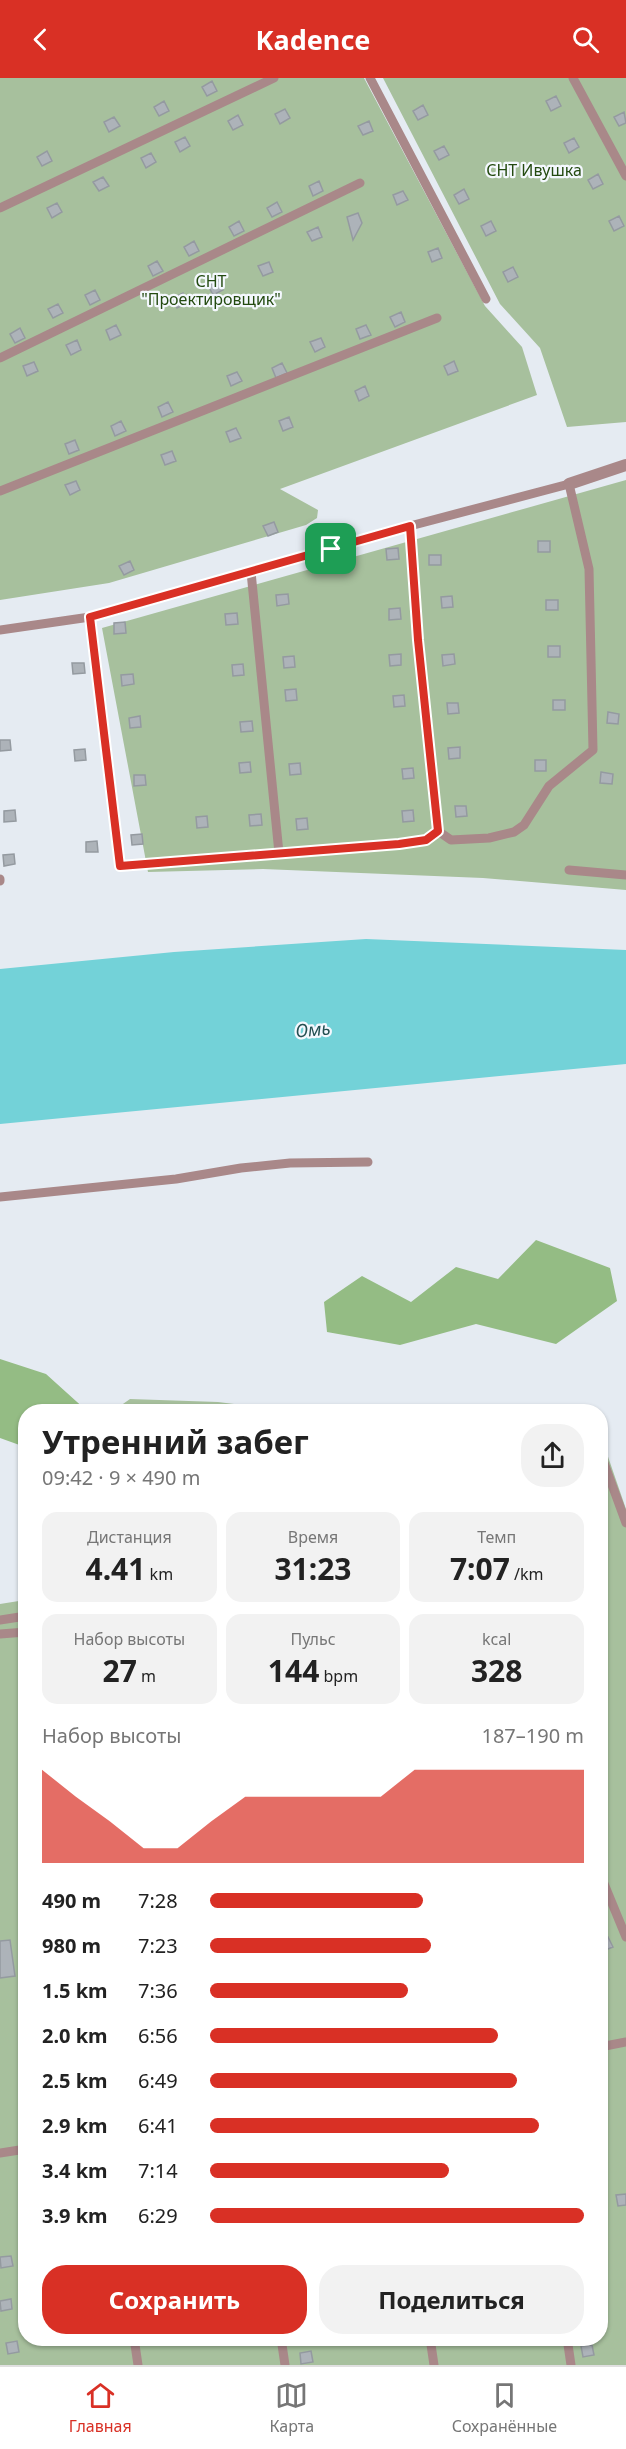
<!DOCTYPE html>
<html lang="ru">
<meta charset="utf-8">
<style>
:root{--surface:#fff;--page:#f2f2f2;--text:#222;--muted:#767676;--line:#e0e0e0;--accent:#d93025}
body{margin:0;font-family:"Noto Sans",sans-serif;background:var(--page);color:var(--text);height:100vh;display:flex;flex-direction:column;font-size:22px;white-space:nowrap}
*{box-sizing:border-box;margin:0}
p{font-size:20px;color:var(--muted)}
.icon{flex:none;width:33px;height:33px;fill:none;stroke:currentColor;stroke-width:2;stroke-linecap:round;stroke-linejoin:round}
.map{position:relative;flex:1;overflow:hidden}
.panel{position:absolute;left:18px;top:1326px;width:590px;height:942px;display:flex;flex-direction:column;background:var(--surface);border-radius:24px;box-shadow:0 2px 4px #0004}
.panel>*{flex:none}
.pin{position:absolute;display:grid;place-items:center;width:51px;height:51px;color:#fff;margin:-26px;border-radius:12px;box-shadow:0 3px 9px #0006}
.round{display:grid;place-items:center;flex:none;width:63px;height:63px;border-radius:24px;background:var(--page)}
.summary{display:flex;align-items:center;justify-content:space-between;height:102px;padding:0 24px}
h1{font-size:33px;font-weight:700;line-height:45px}
.figures{display:grid;grid-template-columns:repeat(3,1fr);gap:9px;height:102px;padding:6px 24px}
.figures div{display:grid;align-content:center;border-radius:15px;background:var(--page);text-align:center}
.figures b{font-size:30px;font-weight:700}
.figures small{font-size:16px;font-weight:400}
.figures p{font-size:16px}
.chart{height:168px;padding:12px 24px}
.chart p{display:flex;justify-content:space-between}
.chart svg{width:100%;height:108px;margin-top:6px;fill:var(--accent);opacity:.7}
.cta{display:flex;gap:12px;margin-top:auto;padding:12px 24px}
.cta a{flex:1;height:69px;border-radius:24px;background:var(--accent);color:#fff;font-size:24px;font-weight:700;line-height:69px;text-align:center}
.cta a+a{background:var(--page);color:var(--text)}
ul{padding:0 24px;list-style:none;font-size:20px}
li{display:grid;grid-template-columns:96px 72px 1fr;align-items:center;height:45px}
li i{height:15px;border-radius:8px;background:var(--accent)}
header{display:flex;justify-content:space-between;align-items:center;height:78px;padding:0 24px;background:var(--accent);color:#fff;font-size:27px;font-weight:700}
.tab-bar{display:flex;justify-content:space-around;align-items:center;height:84px;border-top:2px solid var(--line);background:var(--surface);font-size:16px;color:var(--muted)}
.tab-bar a{display:grid;justify-items:center;gap:3px}
.tab-bar .current{color:var(--accent)}
.map>svg:first-child{display:block}
.green{fill:#a7c09d}
.forest{fill:#94bc84}
.water{fill:#73d2d8}
.building{fill:#adb3b9;stroke:#949aa0;stroke-width:1.5}
.lines{fill:none;stroke-linecap:round;stroke-linejoin:round}
.lane{stroke:#a98889;stroke-width:9}
.street{stroke:#a98889;stroke-width:12}
.route-casing{stroke:#fff;stroke-width:12}
.route{stroke:#d93025;stroke-width:8}
.labels{text-anchor:middle;stroke-width:4.5;stroke-linejoin:round;paint-order:stroke}
.park-label{font-size:16px;fill:#234a10;stroke:#f4f8fe}
.water-label{font-size:18px;font-style:italic;fill:#245052;stroke:#f4f8fe}
</style>
<header><svg class="icon" aria-label="back" viewBox="0 0 24 24"><path d="M15 5l-7 7 7 7"/></svg>Kadence<svg class="icon" aria-label="search" viewBox="0 0 24 24"><circle cx="10" cy="10" r="6"/><path d="M15 15l6 6"/></svg></header>
<div class="map">
<svg width="626" height="2287" viewBox="0 0 626 2287">
<rect width="100%" height="100%" fill="#e5ebf2"/>
<path class="green" d="M0,0h364l121,228 37,41 15,48 -257,94 38,21 -1,8 -11,7 -197,58 -109,17z
M383,0h243v344l-59,5 -27,-79 -40,-44z
M626,402v410l-143,-12 -220,-9 -115,3 -46,-244z
M130,1321l88,3 72,9h-177z
M600,1365l5,5 21,61v856h-626v-761l25,-4 1,738h574z"/>
<path class="forest" d="M536,1162l74,28 7,33 -61,43 -80,-20 -76,21 -73,-13 -3,-30 38,-26 49,26 45,-35 42,12z
M0,1281l46,15 41,37 -61,1 -1,35 -25,-9z"/>
<path class="water" d="M366,861l260,11v114l-626,60v-155l174,-17z"/>
<path class="building" d="M212,3l5,10 -10,5 -5,-9z
M556,18l5,10 -10,5 -5,-10z
M164,23l5,10 -10,5 -5,-9z
M423,27l5,10 -10,5 -5,-9z
M285,31l5,9 -10,6 -5,-10z
M624,34l2,11 -7,3 -5,-9z
M238,37l5,10 -10,5 -5,-9z
M114,39l6,9 -11,6 -5,-10z
M369,43l4,10 -10,4 -5,-9z
M185,59l5,9 -10,6 -5,-10z
M574,60l5,9 -10,6 -5,-10z
M444,68l5,9 -10,5 -5,-9z
M47,73l5,10 -10,5 -5,-9z
M151,75l5,9 -10,6 -5,-10z
M598,96l5,10 -10,5 -5,-9z
M103,99l6,9 -10,5 -6,-9z
M319,103l4,10 -10,5 -4,-10z
M464,111l5,10 -10,5 -5,-9z
M403,113l5,9 -11,5 -4,-10z
M277,124l5,10 -10,5 -5,-9z
M57,125l5,9 -10,6 -5,-10z
M358,135l4,10 -9,17 -6,-23z
M619,138l5,10 -10,5 -5,-10z
M239,143l5,10 -10,5 -5,-9z
M491,143l5,10 -10,5 -5,-10z
M318,149l4,10 -10,4 -5,-9z
M194,163l5,10 -10,5 -5,-9z
M438,170l4,10 -10,4 -4,-10z
M157,183l6,10 -10,5 -5,-10z
M269,184l4,10 -10,4 -5,-10z
M513,189l5,10 -10,5 -5,-10z
M219,202l4,10 -10,5 -5,-10z
M95,212l5,10 -10,5 -5,-10z
M183,215l4,10 -10,5 -4,-10z
M58,226l5,9 -10,5 -5,-9z
M401,234l4,10 -10,5 -5,-10z
M116,247l5,10 -11,5 -4,-10z
M366,247l5,10 -11,4 -4,-10z
M20,250l5,10 -10,5 -5,-9z
M321,260l4,9 -10,5 -5,-10z
M77,262l4,10 -10,5 -5,-10z
M454,283l4,10 -10,4 -4,-9z
M34,284l4,9 -11,5 -4,-10z
M282,285l5,10 -11,5 -4,-10z
M237,294l5,9 -11,5 -4,-10z
M365,308l4,10 -10,5 -4,-10z
M168,324l5,10 -11,5 -4,-10z
M289,339l4,10 -10,4 -4,-10z
M121,343l5,10 -11,5 -4,-10z
M236,350l5,10 -11,4 -4,-10z
M75,362l4,10 -10,4 -4,-10z
M172,373l4,10 -11,4 -4,-10z
M76,403l4,9 -10,5 -5,-10z
M274,444l4,10 -10,4 -5,-10z
M538,463h12v11h-12z
M398,470l1,11 -12,1 -1,-11z
M429,477h12v10h-12z
M130,483l4,9 -10,5 -5,-9z
M288,516l1,10 -12,2 -1,-11z
M452,518l1,11 -11,1 -1,-11z
M546,522h12v10h-12z
M400,530l1,11 -12,1v-11z
M237,535l1,11 -12,1 -1,-11z
M125,544l1,11 -12,1v-11z
M548,568h12v11h-12z
M401,576v11l-11,1 -1,-11z
M454,576l1,10 -12,2 -1,-11z
M294,578l1,11 -11,1 -1,-11z
M72,585h12l1,10 -12,1z
M243,586l1,11 -11,1 -1,-11z
M133,596l1,10 -12,2 -1,-11z
M296,611l1,11 -11,1 -1,-11z
M404,617l1,11 -11,1 -1,-11z
M553,622h12v10h-12z
M447,625h11l1,10 -11,1z
M608,634l11,2 -1,10 -11,-1z
M140,638l1,11 -11,1 -1,-10z
M252,643l1,10 -12,1 -1,-10z
M0,662h10l1,10 -11,1z
M460,669v11l-11,1 -1,-11z
M85,671l1,11 -11,1 -1,-11z
M535,682h11v11h-11z
M250,684l1,10 -11,1 -1,-10z
M300,685l1,11 -11,1 -1,-11z
M413,690l1,10 -11,1 -1,-10z
M601,694l12,2 -1,10 -12,-1z
M134,697h11l1,10 -12,1z
M455,728h11l1,10 -11,1z
M15,732l1,11 -12,1v-11z
M413,732l1,11 -11,1 -1,-11z
M261,736l1,11 -12,1 -1,-11z
M207,738l1,11 -11,1 -1,-11z
M307,740l1,11 -11,1 -1,-11z
M142,756l1,10 -11,1 -1,-10z
M97,763l1,11h-12v-10z
M14,776l1,10 -11,2 -1,-11z
M608,1859l5,10 -10,4 -3,-11z
M10,1862l5,36 -15,2v-37z
M626,2116v11l-8,1 -2,-11z
M11,2178l2,10 -12,2 -1,-11z
M11,2221l1,10 -11,2 -1,-10z
M17,2263l2,11 -11,2 -2,-11z
M592,2267l2,10 -11,2 -2,-11z
M311,2273l2,11 -12,2 -1,-11z"/>
<g class="lines">
<path class="lane" d="M370,0l116,221
M573,0l53,98
M0,130l274,-130
M0,280l360,-175
M0,413l437,-173
M410,448l8,114 20,191
M251,494l28,281
M0,552l90,-13 320,-91 159,-42 20,85 4,181 -44,36 -25,39 -10,7 -25,6 -38,2 -13,-9 -12,8 -27,5 -279,22 -30,-249
M569,792l57,5
M0,801v2
M0,1119l176,-18 65,-11 49,-5 78,-1
M600,1374l26,71
M0,1542l26,-4
M0,1556l26,-2
M600,1796l26,63
M600,1969l26,-5
M0,2075l26,-4
M134,2260l4,27
M281,2260l4,27
M430,2260l4,27
M567,2260l4,27"/>
<path class="street" d="M569,406l57,-19"/>
</g>
<g class="lines">
<g class="route-casing">
<path id="route" d="M410,448l8,114 20,191 -12,9 -27,4 -279,22 -30,-249z"/>
</g>
<use href="#route" class="route"/>
</g>
<g class="labels">
<g class="park-label">
<text x="534" y="98">СНТ Ивушка</text>
<text x="211" y="209">СНТ<tspan x="211" dy="18">"Проектировщик"</tspan></text>
</g>
<g class="water-label">
<text transform="translate(313 952) rotate(-5)" y="6">Омь</text>
</g>
</g>
</svg>
<div class="pin" style="left:331px;top:471px;background:#1e9e55"><svg class="icon" aria-label="arrive" viewBox="0 0 24 24"><path d="M6 21V4h12l-3 4 3 4H6"/></svg></div>
<section class="panel">
<div class="summary"><div><h1>Утренний забег</h1><p>09:42 · 9 × 490 m</p></div><a class="round"><svg class="icon" aria-label="share" viewBox="0 0 24 24"><path d="M12 15V3M7 8l5-5 5 5M5 13v7h14v-7"/></svg></a></div>
<div class="figures">
<div><p>Дистанция</p><b>4.41<small> km</small></b></div>
<div><p>Время</p><b>31:23</b></div>
<div><p>Темп</p><b>7:07<small> /km</small></b></div>
</div>
<div class="figures">
<div><p>Набор высоты</p><b>27<small> m</small></b></div>
<div><p>Пульс</p><b>144<small> bpm</small></b></div>
<div><p>kcal</p><b>328</b></div>
</div>
<div class="chart"><p><span>Набор высоты</span>187–190 m</p>
<svg viewBox="0 0 160 44" preserveAspectRatio="none"><path d="M0 44V6L10 17L20 27L30 38L40 38L50 27L60 17L70 17L80 17L90 17L100 17L110 6L120 6L130 6L140 6L150 6L160 6V44z"/></svg>
</div>
<ul>
<li><b>490 m</b>7:28<i style="width:57%"></i></li>
<li><b>980 m</b>7:23<i style="width:59%"></i></li>
<li><b>1.5 km</b>7:36<i style="width:53%"></i></li>
<li><b>2.0 km</b>6:56<i style="width:77%"></i></li>
<li><b>2.5 km</b>6:49<i style="width:82%"></i></li>
<li><b>2.9 km</b>6:41<i style="width:88%"></i></li>
<li><b>3.4 km</b>7:14<i style="width:64%"></i></li>
<li><b>3.9 km</b>6:29<i style="width:100%"></i></li>
</ul>
<div class="cta"><a>Сохранить</a><a>Поделиться</a></div>
</section>
</div>
<nav class="tab-bar">
<a class="current"><svg class="icon" aria-label="home" viewBox="0 0 24 24"><path d="M3 11l9-7 9 7M6 9v11h12V9"/></svg>Главная</a>
<a><svg class="icon" aria-label="map" viewBox="0 0 24 24"><path d="M3 6l6-2 6 2 6-2v14l-6 2-6-2-6 2zM9 4v14M15 6v14"/></svg>Карта</a>
<a><svg class="icon" aria-label="saved" viewBox="0 0 24 24"><path d="M7 4h10v16l-5-4-5 4z"/></svg>Сохранённые</a>
</nav>
